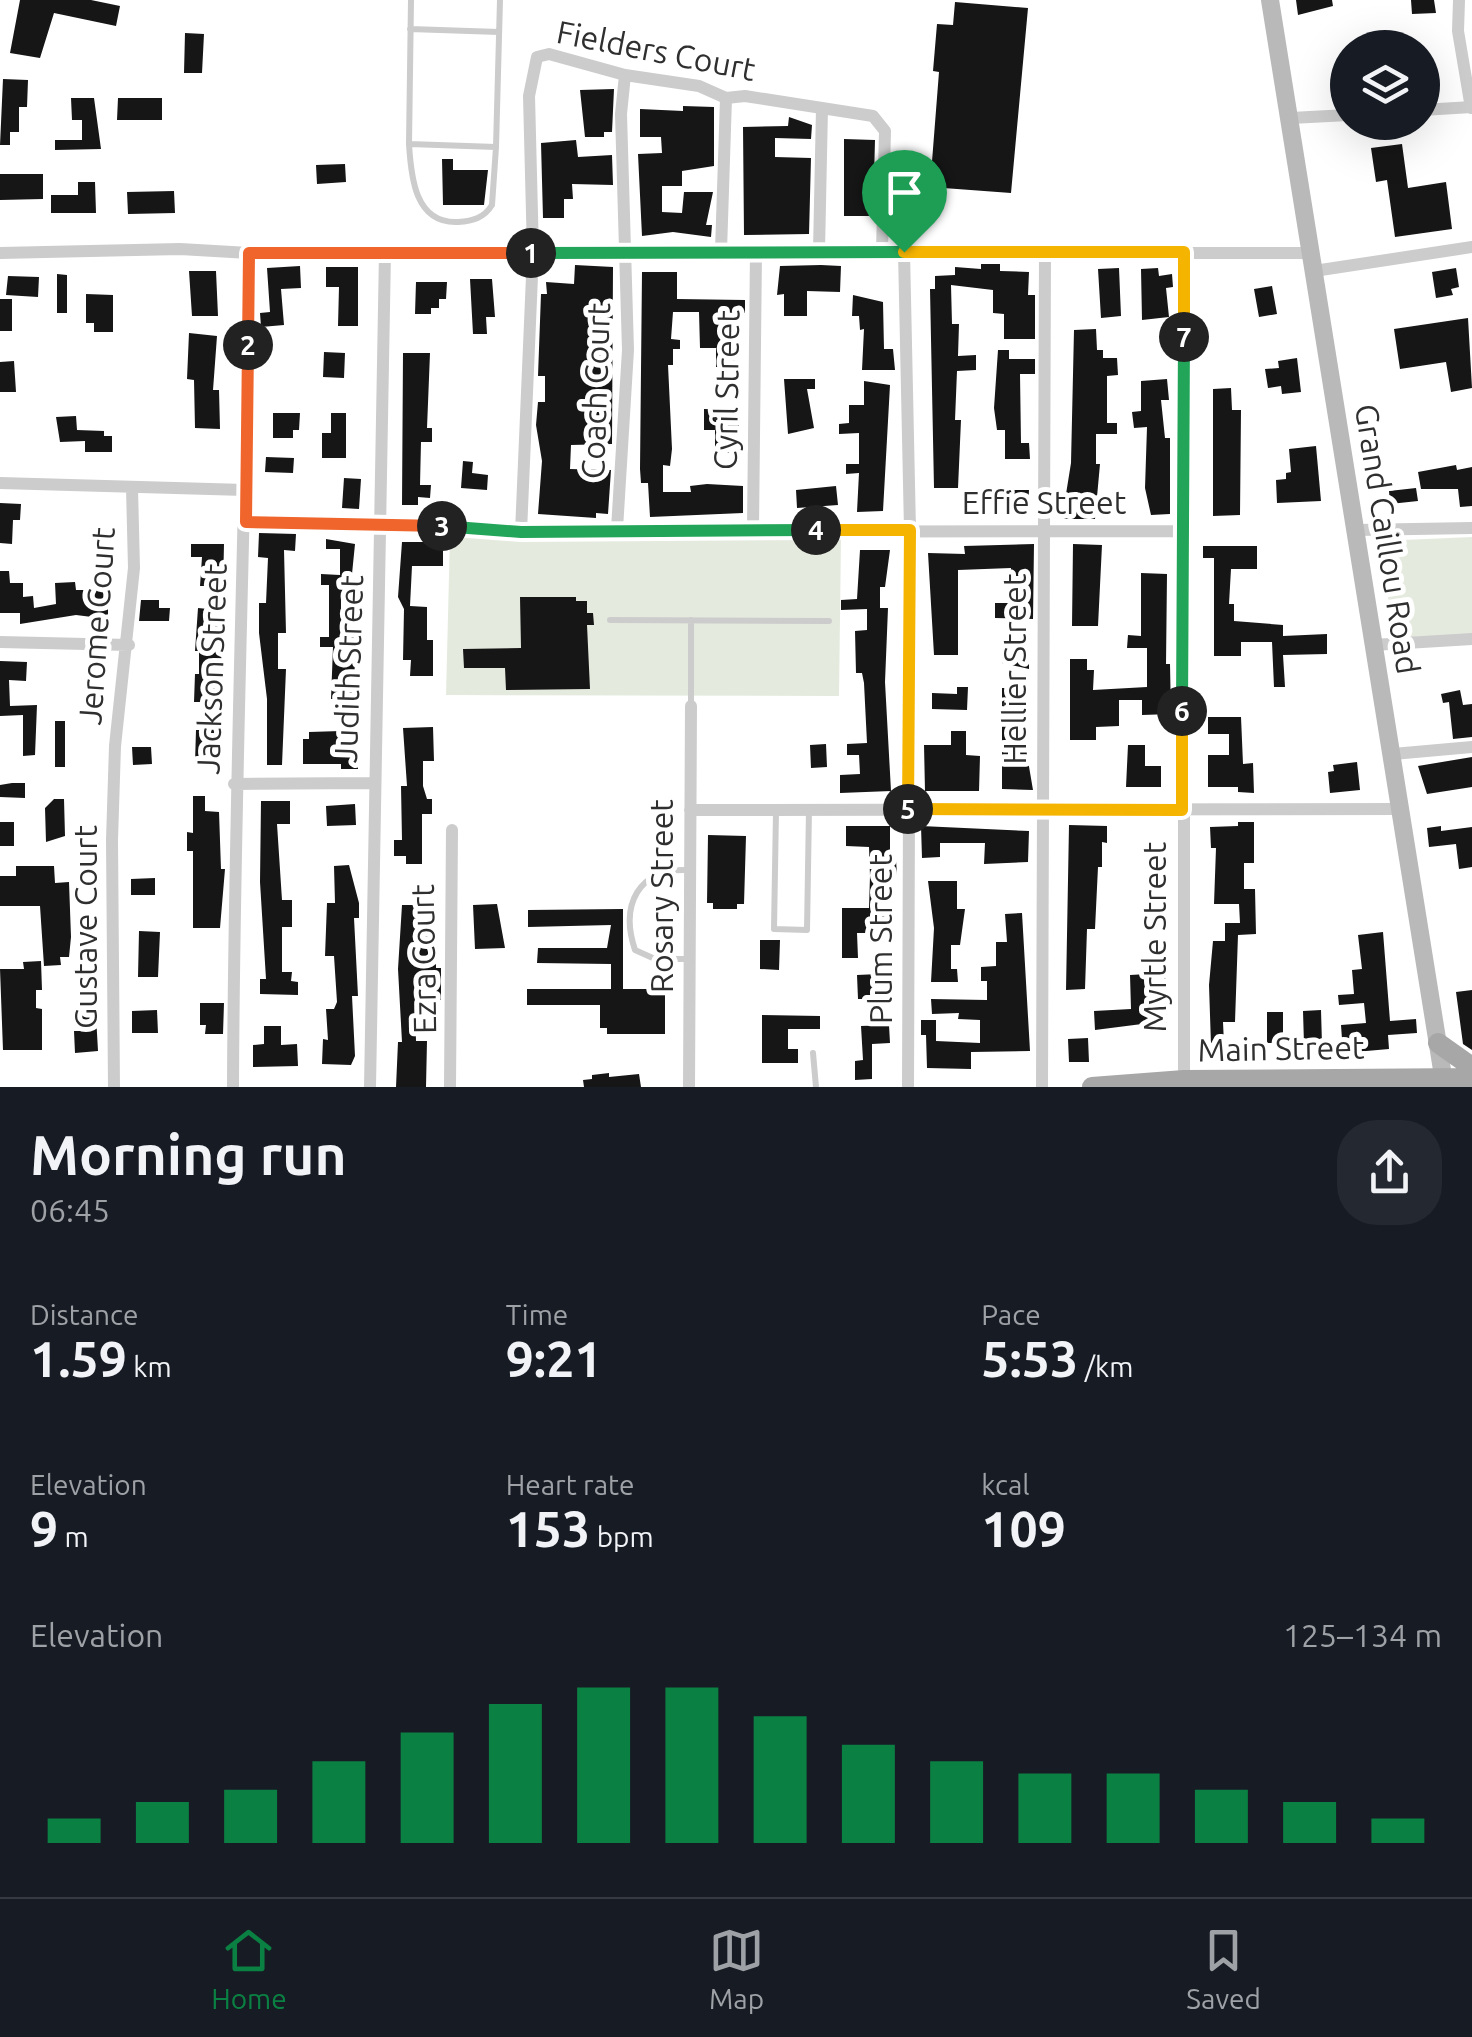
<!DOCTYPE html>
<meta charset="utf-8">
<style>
:root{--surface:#171b24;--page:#242831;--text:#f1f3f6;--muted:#9ea1a6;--line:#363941;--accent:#0b8043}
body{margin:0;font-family:Ubuntu,sans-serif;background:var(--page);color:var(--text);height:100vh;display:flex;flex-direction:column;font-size:38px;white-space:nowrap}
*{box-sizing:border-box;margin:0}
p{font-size:32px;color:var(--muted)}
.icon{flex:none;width:55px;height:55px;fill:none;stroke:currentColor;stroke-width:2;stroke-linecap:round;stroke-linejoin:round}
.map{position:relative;height:1087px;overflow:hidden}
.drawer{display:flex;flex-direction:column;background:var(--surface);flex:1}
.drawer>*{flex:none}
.fabs{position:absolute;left:1330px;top:30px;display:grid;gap:20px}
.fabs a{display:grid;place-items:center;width:110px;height:110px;border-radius:50%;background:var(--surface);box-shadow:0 10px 40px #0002;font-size:50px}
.pin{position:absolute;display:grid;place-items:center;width:85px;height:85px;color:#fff;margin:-102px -42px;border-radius:50% 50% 50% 0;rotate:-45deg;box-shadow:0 0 10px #0007}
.pin .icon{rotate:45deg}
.km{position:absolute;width:50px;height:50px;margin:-25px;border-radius:50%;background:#222;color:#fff;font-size:28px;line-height:50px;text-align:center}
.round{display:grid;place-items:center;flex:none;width:105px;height:105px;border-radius:40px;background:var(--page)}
.head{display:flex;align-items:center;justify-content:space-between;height:170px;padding:0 30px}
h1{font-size:55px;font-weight:700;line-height:75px}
.stats{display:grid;grid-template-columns:repeat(3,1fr);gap:15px;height:170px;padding:10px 30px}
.stats div{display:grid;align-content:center}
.stats b{font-size:50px;font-weight:700}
.stats small{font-size:28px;font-weight:400}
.stats p{font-size:28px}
.chart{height:280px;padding:20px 30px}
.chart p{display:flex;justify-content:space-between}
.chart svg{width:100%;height:180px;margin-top:10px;stroke:var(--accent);stroke-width:6}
.menu{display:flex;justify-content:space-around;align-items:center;height:140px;border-top:2px solid var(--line);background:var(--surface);font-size:28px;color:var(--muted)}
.menu a{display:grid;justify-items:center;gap:5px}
.menu .selected{color:var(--accent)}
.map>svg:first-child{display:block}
.green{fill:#e5eade}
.building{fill:#161616}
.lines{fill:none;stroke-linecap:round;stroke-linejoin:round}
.service{stroke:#ccc;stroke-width:6}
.minor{stroke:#ccc;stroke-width:12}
.secondary{stroke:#b9b9b9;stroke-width:18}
.primary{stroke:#a7a7a7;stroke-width:20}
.split-1-casing{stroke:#fff;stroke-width:20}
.split-2-casing{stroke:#fff;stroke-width:20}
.split-3-casing{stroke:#fff;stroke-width:20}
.split-4-casing{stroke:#fff;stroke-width:20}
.split-5-casing{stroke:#fff;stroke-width:20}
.split-6-casing{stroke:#fff;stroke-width:20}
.split-7-casing{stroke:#fff;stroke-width:20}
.split-8-casing{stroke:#fff;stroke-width:20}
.split-1{stroke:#22a559;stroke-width:12}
.split-2{stroke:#f0652b;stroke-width:12}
.split-3{stroke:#f0652b;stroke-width:12}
.split-4{stroke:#22a559;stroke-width:12}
.split-5{stroke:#f5b400;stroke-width:12}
.split-6{stroke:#f5b400;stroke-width:12}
.split-7{stroke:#22a559;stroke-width:12}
.split-8{stroke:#f5b400;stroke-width:12}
.labels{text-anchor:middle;stroke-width:10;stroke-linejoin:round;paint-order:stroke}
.street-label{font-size:32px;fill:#2f2f2f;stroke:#fff}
</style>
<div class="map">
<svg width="1472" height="1087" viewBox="0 0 1472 1087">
<rect width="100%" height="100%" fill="#fff"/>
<path class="green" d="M450,536l65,5 326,-3 -2,158 -393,-1z
M1472,537v97l-78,4 -14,-97z"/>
<path class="building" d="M20,0h71l29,6 -4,20 -62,-13 -14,45 -30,-5z
M1296,0h36l1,6 -35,9z
M1411,0h23l2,13 -24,1z
M955,2l73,6 -17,185 -81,-6 9,-115 -6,-1 4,-47 16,1z
M185,33l19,1 -2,39h-18z
M3,79l25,1 -1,27h-8v25h-9v13h-10z
M614,89l-2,43h-8v5h-19l-5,-47z
M71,98h23l7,51 -46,1v-10h27v-20h-10z
M118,98h44v22h-45z
M683,106l31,1v59l-32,5v15h-20v26l20,1 2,-21h29l-7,33h6l-1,12 -38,-5 -31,4 -4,-82 24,-1 -1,-16h-21v-28l43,2z
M789,117l23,8 -1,14 -36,-1v19l36,1 -2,76 -65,1 -1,-108 45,-1z
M844,139l31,1 -2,76h-29z
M576,140l2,17 34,-2 1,30 -41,-1 1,15h-9v19h-21l-2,-75z
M1402,144l6,44 38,-6 6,47 -57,8 -8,-57 -11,2 -5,-34z
M442,159h11v11h35l-4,35h-41z
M345,164l1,18 -29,2 -1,-19z
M0,174h43v25l-43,1z
M78,182h17l1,31h-45v-18h27z
M174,191l1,22 -47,1 -1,-22z
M981,264h19v7l29,1 -1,23h7v44h-31v-25l-11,-1v-23l-42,-5 1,39h7l-1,32 18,-1v15l-19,1 -2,49h6l-3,68h-24l-4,-199h5v-13l20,-1v-8l26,2z
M575,265l38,2 -1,177 -41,1 -1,24 41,1 -3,44 -12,-1v5l-58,-4 4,-53 -6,-36 2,-23h7v-26h-7l3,-82h6l-1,-12 28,2z
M821,265l20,1 -1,26 -33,-1v25h-23v-22l-7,1 3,-29z
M300,266l1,22 -20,1 3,36 -23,2 -1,-14 10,-1 -3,-44z
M326,267h32v59h-20l1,-39h-13z
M1119,268l2,48 -20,2 -3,-49z
M1158,268l1,8 13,-2 1,13 -7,1 3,29 -27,3 -1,-51z
M1456,268l3,19 -8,2 2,6 -17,3 -4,-26z
M189,271h27l2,45h-26z
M642,272h35v27l68,1v13l-12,1 2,53h-19v-19h-16l-1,-36h-26l-2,27 9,1v9h-7v16h-5l4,84 -2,17 -7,-1v27h28l-1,-6 17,-2 36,2v27l-93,4 -2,-34h-7l-1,-14z
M57,274l10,1v38h-10z
M8,276l31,1 -1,20 -32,-2z
M470,279h22l3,38h-9l1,17h-14z
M416,282h31l-1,17h-7v9h-8v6h-16z
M1272,286l5,28 -18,3 -5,-28z
M86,294l27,1v37h-19v-9h-8z
M853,295l30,7 1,47h9l2,21h-33l2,-41 -4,1 -1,-14h-7z
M0,299h12v32h-12z
M1468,318l4,70 -21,4 -5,-30 -46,7 -6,-40z
M1096,329l1,21h6v8h14l1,17 -11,1v47h10v11h-21v30h4l-5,55h-33l9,-56 3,-133z
M189,333l28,3 -4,54h6l1,39 -25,-1 -1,-48 -7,-1z
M998,350h11v9h26v15h-15l1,69h8l1,16h-25v-29h-8l-3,-22z
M324,352l21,1 -1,25 -21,-1z
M403,353h27l-3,75h5v14h-11l-1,43h11l-1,13 -12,-1v8h-16z
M1297,358l4,34 -19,2 -1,-8 -13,2 -3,-19 14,-1 -1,-7z
M14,361l2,31h-16v-30z
M784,379h31v10h-8l7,39 -26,6z
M1167,379l2,21h-8l4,38h5v76l-19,1 -6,-27 2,-61 -13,1 -2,-16 9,-1v-30z
M864,381l26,4 -7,126 -26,1 2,-39 -13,1v-10h13v-31l-20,1v-10l10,-1v-18h15z
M1231,388l1,22h9l-1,105 -27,1v-127z
M704,409l36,1 -3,43h-22v-23h-11z
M273,413h27l-1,17h-6v8h-20z
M331,413h15v45h-24v-25h9z
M76,416l1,14 27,1v5h8v16h-27v-11l-25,1 -4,-25z
M1316,446l5,55 -44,2 -1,-23 10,-1v-6l5,-1 -2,-23z
M266,457l28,1 -1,15 -28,-1z
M463,461l10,1 -1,11 16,2 -1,15 -26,-2z
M1456,465l1,5 15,-3v39l-12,1 -2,-18h-37l-3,-17z
M344,478l17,1 -2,30 -17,-1z
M836,486l2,19 -41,3 -1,-18z
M1416,488l2,13 -28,3 -1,-13z
M981,490h48l-1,18 -32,-1v8h-15z
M0,503l21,1 -1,16h-7l-1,24 -12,-1z
M259,533l37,1 -1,17 -11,-1 2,83h-8v36h8l-4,96h-15v-66l-8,-66v-30h7l2,-45 -10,-1z
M326,539l29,5 -5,50h-9v20h13l1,84 -24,1 2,-52h-13v-10h9v-52h-8v-11l19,1v-26h-14z
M402,542h41v24h-31l-2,40 17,1v33h6v36h-23l1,-16h-8l1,-51 -6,-12z
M191,544h33l-5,220 -24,-1 1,-33h7l1,-28h-10l1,-28h4v-23h-4l3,-43 10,1 1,-23h-9l2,-29h-11z
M1034,544l-1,75 -38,-1v-15h14l2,-35 -53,2v85h-24l-6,-102 37,1 -1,-8z
M1073,544l29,1 -4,81h-26z
M1203,546h54v23h-26l-2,35h5v17l49,4v11l44,-2v20l-44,1 2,32h-11l-2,-45h-31v14h-27v-98h-11z
M860,550h30l-5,37h-5v21h8l-3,74 6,109 -51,2v-18l20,-1 -1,-19h-12v-11l20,-1 -3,-60 -2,-10h-6l-1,-42 12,-1v-21l-26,1v-10l16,-1z
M0,571h9l1,12h13v14l10,-1 1,12 22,-4 -1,-21 20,-1 1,8h32v29l-32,-4 -56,9v-11h-20z
M1141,573l26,1 -1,90h4l1,50 -29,1v-15h-23v26l-23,1v13h-26v-81h17v11h7l-1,20 54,-3v-39h-20l1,-13 13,1z
M520,597h56v4h11v12h6l1,12h-7l3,64 -84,1 -1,-22h-41l-1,-19 58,-1z
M141,600h18v8h11l-1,13h-30z
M1003,648h26v21l-27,-6z
M0,661l27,1 -1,19 -17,-1 1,26 27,-1 -2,50 -12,1v-41l-23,1z
M957,687h11l-1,23 -35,-1v-16l25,1z
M1002,688h24l-1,55 8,47 -31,-1z
M1460,690l3,15 9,-1v33l-19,2 -4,-37 -6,1 -2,-9z
M1208,717h33l2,47 10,-1 1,30 -16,-1v-5h-30v-32h21v-21h-21z
M55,721h10v46h-10z
M433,727l1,34h-11v25l4,13h5v15h-10v50h-16v-8h-12v-16h8l-1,-54h6l-4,-58z
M341,731v8l17,1v29h-17v-5h-38v-25h6v-7z
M951,731h15v24l14,1 -1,35h-54l-1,-46h27z
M826,744l1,23 -16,1 -1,-23z
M1128,745h17v21h16v21h-35z
M132,747h19l1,17 -19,1z
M1472,757v30l-45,7 -9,-28z
M1357,762l3,28 -30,3 -2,-21 6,-1 -1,-6z
M12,783h13v15l-25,-1v-12z
M193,796h12v15l14,1 2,57h4l-5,59h-27v-77h-6v-19l6,1z
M54,799h10l1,37 -19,6 -1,-34z
M261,801h29v23h-13l5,76h10v27h-10v45h10l-1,9 7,1v13l-38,-1v-15h6l-6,-97z
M355,804l1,21 -29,1 -1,-20z
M0,822h14v24h-14z
M1238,822h16v41h-10v26h11l1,45 -18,1 -3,87h-12l1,22 -13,1 -2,-60 4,-44h12v-18h15l-1,-19h-25l2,-56h-5l-1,-21 28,-1z
M1069,825l38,1v17l-5,-1v25h-4l-3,62h-8l-2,60 -19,1z
M846,826h44v34h6l1,15h-8l-1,58h-31l1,25h-16v-50h27l1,-32 -1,-29 -23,-1z
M921,826l108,5 -1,31 -44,2 1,-21h-45v14l-18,1z
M1441,826v5l31,-4v40l-13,2 -3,-25 -27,3 -2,-19z
M708,835l38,1 -2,68h-7v5h-24v-6h-6z
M349,865l10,38v15h-5l4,78h-6l3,60 -4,9 -29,-1 1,-25 5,1 -2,-31h8l3,-7 -3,-46h-9l2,-53h8l-1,-37z
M16,866h38l1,17 14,-1 2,55 -2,20h-9l1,8 -17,1 -4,-60h-40v-30h16z
M155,878v17h-24v-16z
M928,881h29v28h8l-5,36h-9v24h6l1,13h-27l3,-54z
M497,904l8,44 -30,1 -2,-44z
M402,905h16v8h6v22h12v33h5v32l-26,-1 1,42h11l-1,46h-30l2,-45h4l-4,-73z
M623,909v80h42v45h-58v-6h-7v-23h-73v-16h84v-25l-74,-1 1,-15h69l4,-23 -83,2v-17z
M1022,913l8,138 -59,1v17l-44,-1 -1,-33h-5v-15h15v21l44,2v-23l-22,-1 1,-6 -27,1 -1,-15 56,1v-19h-6v-14l15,-1v-24h11l-2,-28z
M139,931l21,1 -2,45h-20z
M1383,932l7,89 26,-2 1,14 -29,2 1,14 -34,3 -1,-14 -12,1 -1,-14 25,-2 -2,-20 -25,2 -1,-10 16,-1 -2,-24 10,-1 -4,-34z
M760,940h20l-1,30 -19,-1z
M41,961l1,29h-6v18l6,1v41h-39l-3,-81h24l-1,-7z
M1165,973l2,51h-11l1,7 -15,1v-8l-47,6 -1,-19 37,-2 -1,-34z
M879,974l1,25h-22l-1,-24z
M1472,990v60l-9,-6 -7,-52z
M95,998l3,53 -23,2 -1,-22h6l-2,-31z
M200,1003h24l-1,31h-18l1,-9h-6z
M157,1010l1,23h-26v-22z
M1321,1010l1,34h-18l-1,-33z
M1267,1012h16v31h-16z
M762,1015l58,1v13h-32v20h10v14h-36z
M889,1025l1,18 -18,1v35l-17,1v-19l8,-1 -2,-34z
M264,1026h17v19l16,-1 1,22 -45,1v-22l11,-1z
M1088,1038l1,24h-20l-1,-23z
M609,1073v4l30,-3 2,13h-57l-1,-7 9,-1v-4z"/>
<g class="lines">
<path class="service" d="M411,0l-2,144 87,3 4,-147
M410,29l89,3
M409,144c2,33 6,80 49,78 15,-1 26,-4 34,-17l4,-58
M610,620l219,1
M691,620v84
M776,811l-2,118 33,1 2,-121
M688,959h-33l-20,-9c-15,-45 3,-82 53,-80
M813,1053l3,34"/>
<path class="minor" d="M1459,0l-1,31 13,77
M1422,110l50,-3
M1291,118l57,-3
M721,251l5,-153
M819,251l3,-143
M904,251l6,279 -2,557
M0,253l180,-4 69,4h1061
M1314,271l158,-24
M0,483l245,7
M245,522l276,10 662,-1
M617,529l11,-179 -7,-236 4,-39
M753,529l3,-278
M1356,530l116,-2
M521,532l12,-279 -4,-157 8,-39 12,-3 76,21 74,11 27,12 19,-2 128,20 12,15 -3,120
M0,642l129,3
M1373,645l99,-6
M1393,754l79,-7
M234,784l138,-1
M690,810l712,-1
M1184,1080v-828
M114,1087l-2,-247 3,-94 19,-178 -2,-80
M233,1087c1,-278 12,-556 16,-834
M370,1087l15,-835
M450,1087l2,-257
M689,1087l2,-381
M1042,1087l3,-835"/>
<path class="secondary" d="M1270,0l173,1076"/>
<path class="primary" d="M1438,1043l34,24
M1092,1087l92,-7 288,-2"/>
</g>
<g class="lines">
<g class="split-1-casing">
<path id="split-1" d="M531,253l373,-1"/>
</g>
<g class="split-2-casing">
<path id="split-2" d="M248,345l1,-92h282"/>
</g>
<g class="split-3-casing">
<path id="split-3" d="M248,345l-2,177 196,4"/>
</g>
<g class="split-4-casing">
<path id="split-4" d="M442,526l79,6 295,-2"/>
</g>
<g class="split-5-casing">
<path id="split-5" d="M816,530h94l-2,279"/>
</g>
<g class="split-6-casing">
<path id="split-6" d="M908,809l274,1v-99"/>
</g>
<g class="split-7-casing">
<path id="split-7" d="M1182,711l2,-374"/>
</g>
<g class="split-8-casing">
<path id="split-8" d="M904,252h280v85"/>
</g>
<use href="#split-1" class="split-1"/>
<use href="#split-2" class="split-2"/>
<use href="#split-3" class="split-3"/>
<use href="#split-4" class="split-4"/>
<use href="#split-5" class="split-5"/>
<use href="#split-6" class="split-6"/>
<use href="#split-7" class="split-7"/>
<use href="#split-8" class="split-8"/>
</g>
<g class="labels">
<g class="street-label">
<text transform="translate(656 51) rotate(11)" y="11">Fielders Court</text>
<text transform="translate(727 390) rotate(-89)" y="11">Cyril Street</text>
<text transform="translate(596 391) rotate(-88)" y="11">Coach Court</text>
<text x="1044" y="514">Effie Street</text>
<text transform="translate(1387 539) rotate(81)" y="11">Grand Caillou Road</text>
<text transform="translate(97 626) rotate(-86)" y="11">Jerome Court</text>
<text transform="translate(212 669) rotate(-88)" y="11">Jackson Street</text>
<text transform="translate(349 669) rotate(-88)" y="11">Judith Street</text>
<text transform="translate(1015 669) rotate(-90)" y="11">Hellier Street</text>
<text transform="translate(662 896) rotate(-90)" y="11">Rosary Street</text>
<text transform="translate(86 927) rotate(-90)" y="11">Gustave Court</text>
<text transform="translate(1155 937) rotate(-90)" y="11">Myrtle Street</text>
<text transform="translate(881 939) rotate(-90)" y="11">Plum Street</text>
<text transform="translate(424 959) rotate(-91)" y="11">Ezra Court</text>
<text transform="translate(1281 1049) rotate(-1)" y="11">Main Street</text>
</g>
</g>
</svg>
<div class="fabs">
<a><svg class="icon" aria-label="layers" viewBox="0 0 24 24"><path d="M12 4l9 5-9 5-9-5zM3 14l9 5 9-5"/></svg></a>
</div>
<div class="pin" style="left:904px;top:252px;background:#1e9e55"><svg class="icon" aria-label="arrive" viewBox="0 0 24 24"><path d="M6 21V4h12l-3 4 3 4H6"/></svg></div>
<b class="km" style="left:531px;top:253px">1</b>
<b class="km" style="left:248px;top:345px">2</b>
<b class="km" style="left:442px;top:526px">3</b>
<b class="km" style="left:816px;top:530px">4</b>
<b class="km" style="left:908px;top:809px">5</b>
<b class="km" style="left:1182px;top:711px">6</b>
<b class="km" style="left:1184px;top:337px">7</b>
</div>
<section class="drawer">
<div class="head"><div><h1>Morning run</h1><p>06:45</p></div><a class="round"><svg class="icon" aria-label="share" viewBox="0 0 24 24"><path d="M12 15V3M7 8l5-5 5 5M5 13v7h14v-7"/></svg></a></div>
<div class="stats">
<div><p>Distance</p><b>1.59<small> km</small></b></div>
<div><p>Time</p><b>9:21</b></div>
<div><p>Pace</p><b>5:53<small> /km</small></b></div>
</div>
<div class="stats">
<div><p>Elevation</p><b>9<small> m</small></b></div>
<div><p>Heart rate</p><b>153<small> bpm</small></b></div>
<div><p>kcal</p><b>109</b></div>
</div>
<div class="chart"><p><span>Elevation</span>125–134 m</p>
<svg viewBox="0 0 160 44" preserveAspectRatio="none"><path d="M5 44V38M15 44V34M25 44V31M35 44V24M45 44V17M55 44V10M65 44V6M75 44V6M85 44V13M95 44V20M105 44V24M115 44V27M125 44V27M135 44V31M145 44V34M155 44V38"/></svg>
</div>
</section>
<nav class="menu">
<a class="selected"><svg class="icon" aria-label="home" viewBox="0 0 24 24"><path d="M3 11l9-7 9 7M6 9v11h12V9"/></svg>Home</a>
<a><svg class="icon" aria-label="map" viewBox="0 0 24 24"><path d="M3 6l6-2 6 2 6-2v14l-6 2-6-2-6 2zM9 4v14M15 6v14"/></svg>Map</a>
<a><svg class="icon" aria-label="saved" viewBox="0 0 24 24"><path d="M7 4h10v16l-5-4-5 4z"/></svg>Saved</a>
</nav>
